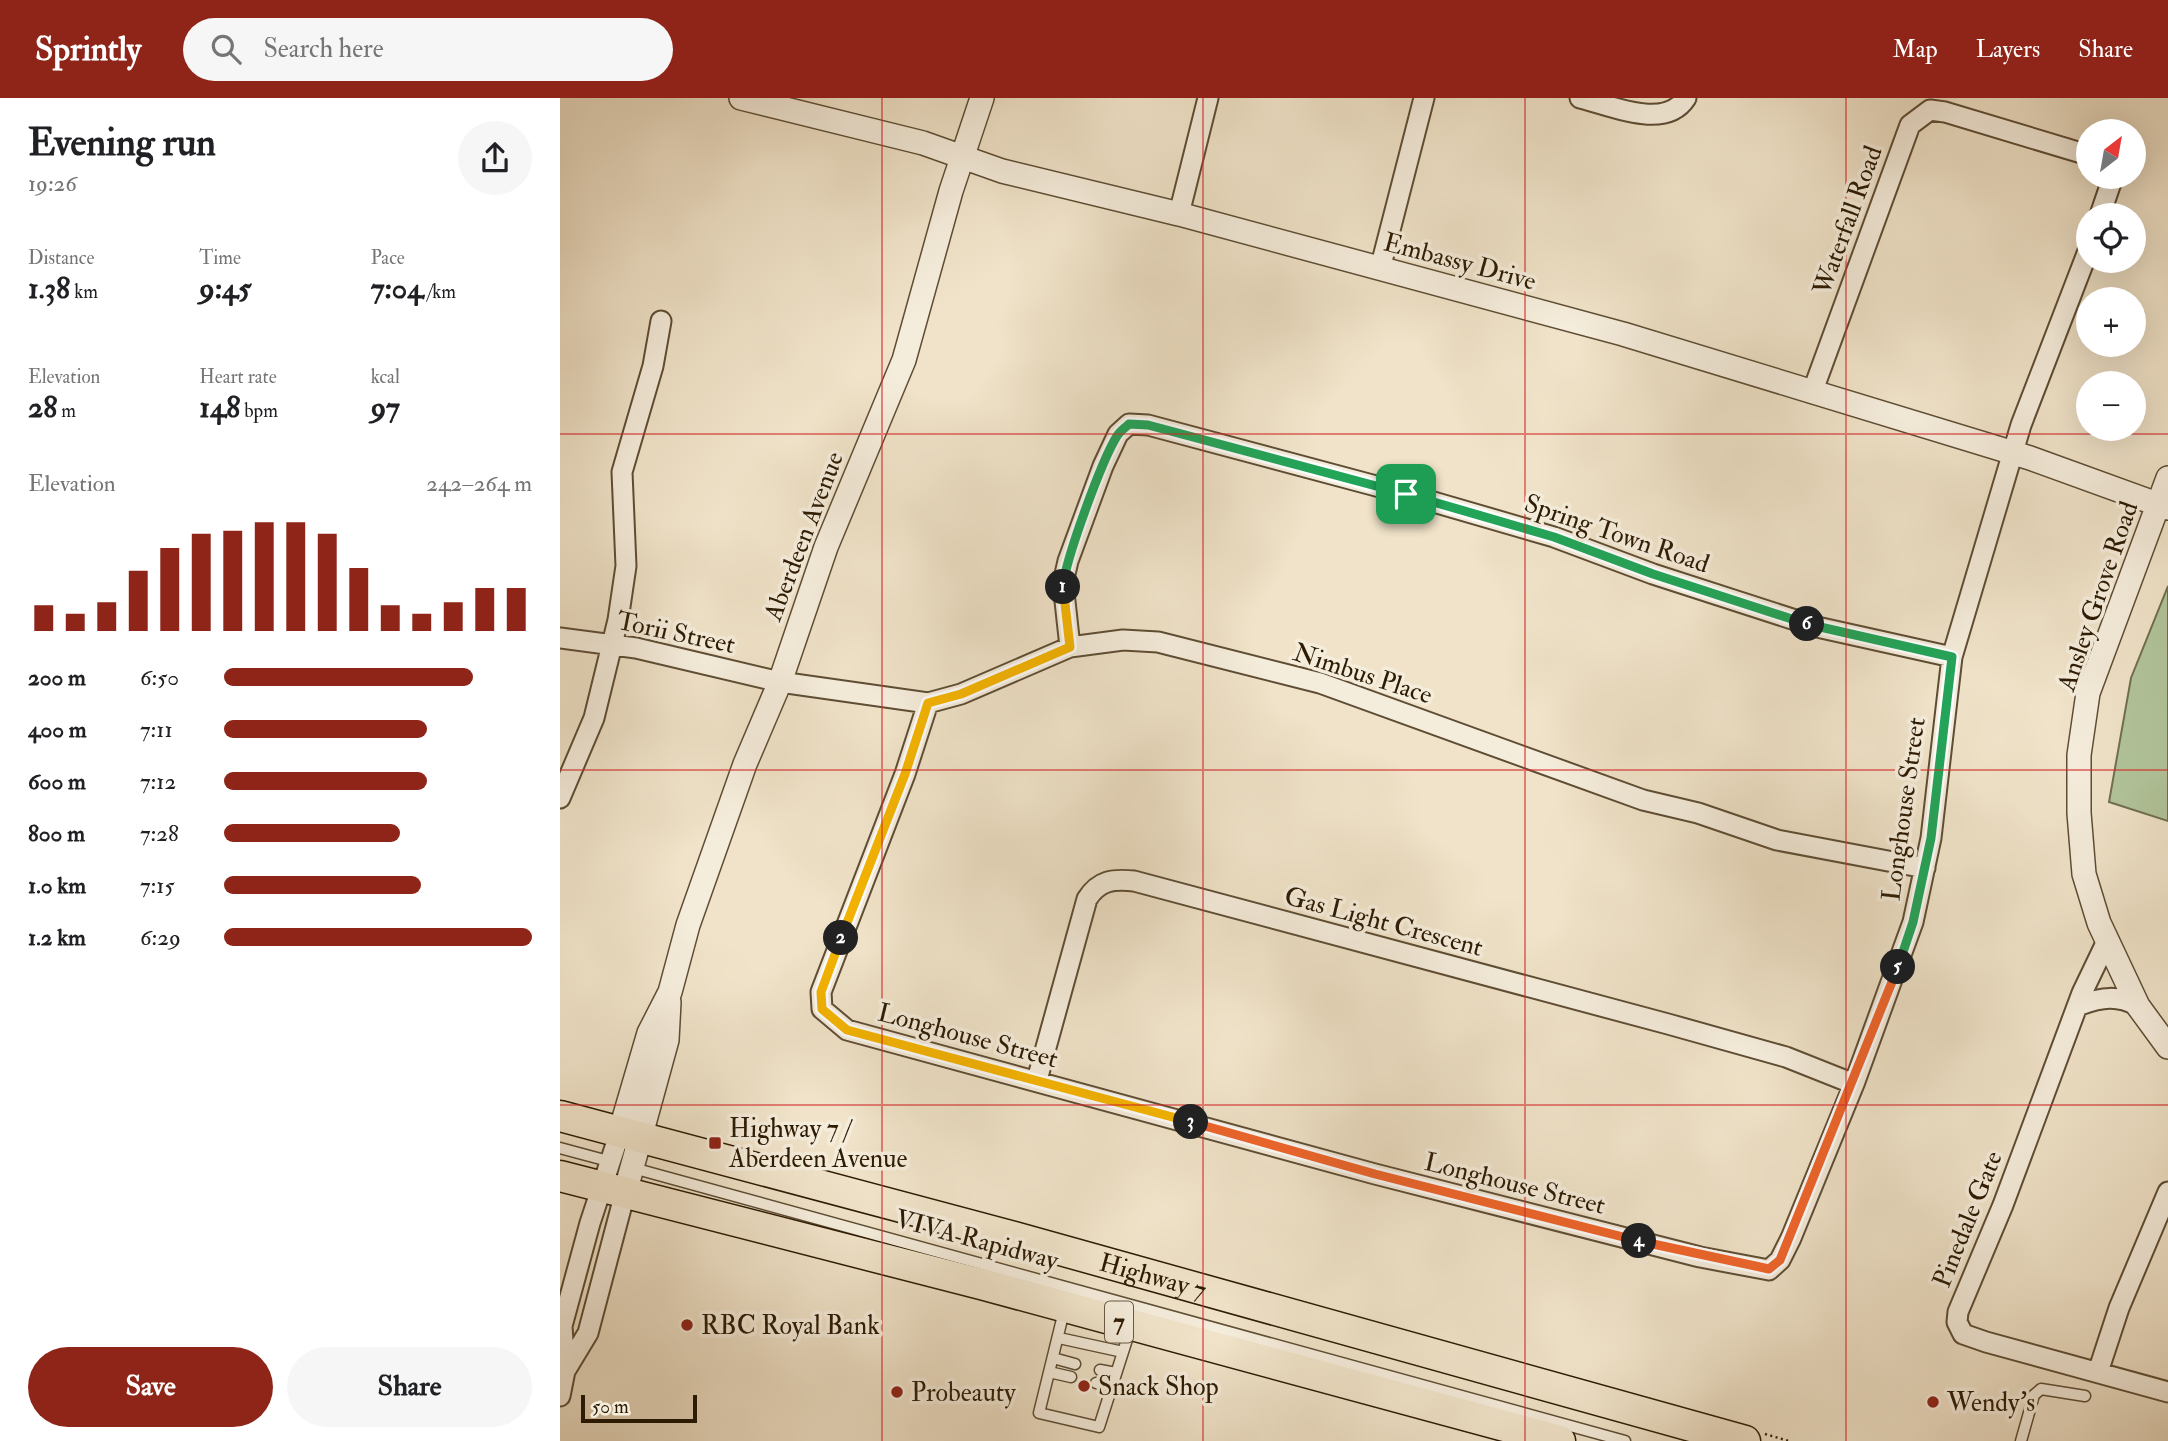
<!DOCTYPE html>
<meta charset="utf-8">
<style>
:root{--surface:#fff;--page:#f6f6f6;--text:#202124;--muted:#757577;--accent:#8f2418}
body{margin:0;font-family:"IM FELL Double Pica",serif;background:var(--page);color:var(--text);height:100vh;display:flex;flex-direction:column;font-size:26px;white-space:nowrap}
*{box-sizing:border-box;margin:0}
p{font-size:23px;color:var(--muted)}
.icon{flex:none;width:38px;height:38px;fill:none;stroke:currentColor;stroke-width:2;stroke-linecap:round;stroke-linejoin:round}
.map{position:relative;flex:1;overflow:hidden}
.panel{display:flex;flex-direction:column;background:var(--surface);width:560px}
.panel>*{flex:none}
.needle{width:46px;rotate:31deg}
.controls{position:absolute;left:1516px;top:21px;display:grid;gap:14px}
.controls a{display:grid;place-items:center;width:70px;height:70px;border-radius:50%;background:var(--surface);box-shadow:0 7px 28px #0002;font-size:35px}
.scale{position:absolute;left:21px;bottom:18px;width:116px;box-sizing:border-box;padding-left:7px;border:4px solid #2d1b03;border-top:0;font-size:19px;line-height:24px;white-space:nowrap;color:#2d1b03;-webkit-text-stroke:5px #f5eddc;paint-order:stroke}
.pin{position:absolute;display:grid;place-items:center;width:60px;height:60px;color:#fff;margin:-30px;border-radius:14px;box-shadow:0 4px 10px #0006}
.km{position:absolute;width:35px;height:35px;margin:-18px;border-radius:50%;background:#222;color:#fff;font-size:19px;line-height:35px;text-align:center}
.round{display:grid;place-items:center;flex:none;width:74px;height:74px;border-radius:37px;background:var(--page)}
.headline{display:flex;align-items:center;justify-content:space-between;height:119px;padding:0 28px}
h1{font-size:38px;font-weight:800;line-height:52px}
.figures{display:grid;grid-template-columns:repeat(3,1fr);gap:10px;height:119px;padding:7px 28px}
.figures div{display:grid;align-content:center}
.figures b{font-size:30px;font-weight:800}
.figures small{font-size:19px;font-weight:400}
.figures p{font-size:19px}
.chart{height:196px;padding:14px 28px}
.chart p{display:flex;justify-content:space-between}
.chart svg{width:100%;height:126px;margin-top:7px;stroke:var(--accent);stroke-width:6}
.cta{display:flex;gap:14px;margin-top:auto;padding:14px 28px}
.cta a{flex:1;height:80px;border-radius:42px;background:var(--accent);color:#fff;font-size:28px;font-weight:800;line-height:80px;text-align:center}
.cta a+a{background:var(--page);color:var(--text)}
ul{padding:0 28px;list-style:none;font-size:23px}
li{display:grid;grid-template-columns:112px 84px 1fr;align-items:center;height:52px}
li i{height:18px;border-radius:9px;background:var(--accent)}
header{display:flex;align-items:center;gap:42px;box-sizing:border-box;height:98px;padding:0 35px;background:var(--accent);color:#fff}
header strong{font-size:33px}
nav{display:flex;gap:38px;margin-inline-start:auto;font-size:24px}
.search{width:490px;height:63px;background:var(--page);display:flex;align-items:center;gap:18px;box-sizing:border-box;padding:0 24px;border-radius:38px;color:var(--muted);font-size:26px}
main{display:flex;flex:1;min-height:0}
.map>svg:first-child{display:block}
.green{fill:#b2c59c;stroke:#707050;stroke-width:2}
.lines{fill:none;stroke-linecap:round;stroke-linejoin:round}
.service-casing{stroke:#5e4d34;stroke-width:13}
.minor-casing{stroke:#5e4d34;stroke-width:23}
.tertiary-casing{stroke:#5e4d34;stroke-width:26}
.primary-casing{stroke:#2d1b03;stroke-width:33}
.path{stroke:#2d1b03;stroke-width:2.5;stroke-dasharray:2 3.5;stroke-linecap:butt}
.service{stroke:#f5eddc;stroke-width:10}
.minor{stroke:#f5eddc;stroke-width:19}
.tertiary{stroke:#f5eddc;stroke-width:23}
.primary{stroke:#f0e3c9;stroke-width:30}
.split-1-casing{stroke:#fff;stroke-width:14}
.split-2-casing{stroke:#fff;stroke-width:14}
.split-3-casing{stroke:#fff;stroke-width:14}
.split-4-casing{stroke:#fff;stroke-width:14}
.split-5-casing{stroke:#fff;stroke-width:14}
.split-6-casing{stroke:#fff;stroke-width:14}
.split-7-casing{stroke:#fff;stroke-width:14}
.split-1{stroke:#22a559;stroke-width:9}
.split-2{stroke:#f5b400;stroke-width:9}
.split-3{stroke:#f5b400;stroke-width:9}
.split-4{stroke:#f0652b;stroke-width:9}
.split-5{stroke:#f0652b;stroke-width:9}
.split-6{stroke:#22a559;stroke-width:9}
.split-7{stroke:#22a559;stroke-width:9}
.grid{fill:none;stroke:#d62828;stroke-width:2;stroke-opacity:0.55}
.poi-dot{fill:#8f2418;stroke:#f5eddc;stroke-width:2.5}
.labels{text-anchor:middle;stroke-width:7;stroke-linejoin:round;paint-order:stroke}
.shield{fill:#f5eddc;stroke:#695a44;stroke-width:2}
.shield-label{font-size:24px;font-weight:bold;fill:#2d1b03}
.street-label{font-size:26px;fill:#2d1b03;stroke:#f5eddc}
.poi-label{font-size:26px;fill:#2d1b03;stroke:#f5eddc;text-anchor:start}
</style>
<header>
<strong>Sprintly</strong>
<div class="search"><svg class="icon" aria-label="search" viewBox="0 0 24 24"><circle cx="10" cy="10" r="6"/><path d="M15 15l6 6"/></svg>Search here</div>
<nav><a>Map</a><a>Layers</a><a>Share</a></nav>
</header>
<main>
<section class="panel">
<div class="headline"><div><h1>Evening run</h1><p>19:26</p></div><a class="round"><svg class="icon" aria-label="share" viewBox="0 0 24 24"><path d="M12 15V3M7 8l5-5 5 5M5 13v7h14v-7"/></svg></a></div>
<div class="figures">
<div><p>Distance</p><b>1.38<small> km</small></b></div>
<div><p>Time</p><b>9:45</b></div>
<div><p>Pace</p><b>7:04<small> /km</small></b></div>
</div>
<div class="figures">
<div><p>Elevation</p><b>28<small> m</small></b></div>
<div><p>Heart rate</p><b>148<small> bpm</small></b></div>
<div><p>kcal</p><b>97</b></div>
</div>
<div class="chart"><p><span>Elevation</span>242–264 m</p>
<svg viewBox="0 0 160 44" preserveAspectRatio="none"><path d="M5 44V35M15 44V38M25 44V34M35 44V23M45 44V15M55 44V10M65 44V9M75 44V6M85 44V6M95 44V10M105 44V22M115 44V35M125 44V38M135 44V34M145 44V29M155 44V29"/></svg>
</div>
<ul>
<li><b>200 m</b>6:50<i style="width:81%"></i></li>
<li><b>400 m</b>7:11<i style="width:66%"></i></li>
<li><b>600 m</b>7:12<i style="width:66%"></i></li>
<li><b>800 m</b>7:28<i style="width:57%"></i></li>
<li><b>1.0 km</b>7:15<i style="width:64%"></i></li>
<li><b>1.2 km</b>6:29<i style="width:100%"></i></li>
</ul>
<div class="cta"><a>Save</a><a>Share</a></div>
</section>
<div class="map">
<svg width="1608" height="1343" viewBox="0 0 1608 1343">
<rect width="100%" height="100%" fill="#f0e3c9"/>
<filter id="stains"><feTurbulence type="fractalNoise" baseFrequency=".00286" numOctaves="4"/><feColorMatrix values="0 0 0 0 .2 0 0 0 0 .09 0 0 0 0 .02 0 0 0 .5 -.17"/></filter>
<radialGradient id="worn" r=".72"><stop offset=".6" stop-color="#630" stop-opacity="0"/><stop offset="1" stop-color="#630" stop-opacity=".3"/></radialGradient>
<path class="green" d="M1608,488v235l-59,-19 22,-124z"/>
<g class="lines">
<g class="service-casing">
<path id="service" d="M0,1050l52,14
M73,1070l992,273
M504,1213l-25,102 60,14 32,-100
M499,1240l64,14
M493,1260l22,6
M540,1272l16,3
M489,1274l22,5
M536,1285l16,4
M1461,1343l13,-46 7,-6 44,7"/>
</g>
<g class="minor-casing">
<path id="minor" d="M1020,0c30,7 85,33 106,0
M619,116l29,-116
M1540,117l13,-38
M820,171l44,-171
M1252,295l98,-268 20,-15 15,2 143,43
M0,540l76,10 144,34 148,21 33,-9 109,-47 53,-7 35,2 162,41 323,117 55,13 79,27 148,28
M510,549l-7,-64 5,-22 35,-95 15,-32 11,-10 19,1 258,69 148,43 99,37 164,53 135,30
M368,605l-23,71 -84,218 1,17 25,21 528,144 325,83 69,13 11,-10 11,-22 63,-154 59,-162 18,-84 21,-181 69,-232 67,-174
M0,700l34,-80 24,-98 8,-54 -4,-94 31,-106 8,-45
M1546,845l-24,50 -79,212 -45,107 -1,10 6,12 23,8 182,50
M1520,907c22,-8 38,-10 58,1
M477,982l50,-181c12,-19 26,-20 47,-18l534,143 118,33 68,27
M5,1273l23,-38 37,-140
M1538,1274l21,-64 49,-116
M0,1298l5,-25 -3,-45 28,-103 30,-91"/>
</g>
<g class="tertiary-casing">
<path id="tertiary" d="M181,0l182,45 79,28 177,43 444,120 407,124 138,50
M1608,380l-80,215 -9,62v58l5,61 15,49 39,83 30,41
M60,1034l29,-99 21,-41 18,-67 57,-161 35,-82 46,-135 78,-187 47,-169 31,-93
M65,1095l42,-153 2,-38"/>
</g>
<g class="primary-casing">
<g id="primary">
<path id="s1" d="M0,1018l454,121 731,204"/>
<path d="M0,1078l421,108 579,157"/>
</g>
</g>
<path class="path" d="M1205,1336l24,7"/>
<use href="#service" class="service"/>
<use href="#minor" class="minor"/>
<use href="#tertiary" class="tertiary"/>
<use href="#primary" class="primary"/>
</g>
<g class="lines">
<g class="split-1-casing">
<path id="split-1" d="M503,489c2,-27 39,-127 54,-151 3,-5 8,-8 12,-12l19,1 258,69"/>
</g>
<g class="split-2-casing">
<path id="split-2" d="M281,840l64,-164 23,-71 33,-9 109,-47 -7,-60"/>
</g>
<g class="split-3-casing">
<path id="split-3" d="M281,840l-20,54 1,17 25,21 344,92"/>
</g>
<g class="split-4-casing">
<path id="split-4" d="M631,1024l184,52 264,67"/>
</g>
<g class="split-5-casing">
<path id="split-5" d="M1079,1143l130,28 11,-9 118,-293"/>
</g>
<g class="split-6-casing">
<path id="split-6" d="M1247,526l145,33 -21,181 -18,84 -15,45"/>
</g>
<g class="split-7-casing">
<path id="split-7" d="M846,396l148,43 99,37 154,50"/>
</g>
<use href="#split-1" class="split-1"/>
<use href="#split-2" class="split-2"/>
<use href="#split-3" class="split-3"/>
<use href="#split-4" class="split-4"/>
<use href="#split-5" class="split-5"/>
<use href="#split-6" class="split-6"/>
<use href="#split-7" class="split-7"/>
</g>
<path class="grid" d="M322,0v1343M643,0v1343M965,0v1343M1286,0v1343M0,336h1608M0,672h1608M0,1007h1608"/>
<g class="poi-dot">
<rect x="148" y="1038" width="14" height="14" rx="3.5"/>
<circle cx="127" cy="1227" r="7"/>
<circle cx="524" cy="1288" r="7"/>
<circle cx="337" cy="1294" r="7"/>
<circle cx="1373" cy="1304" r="7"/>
</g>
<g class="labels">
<rect class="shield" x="545" y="1203.5" width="28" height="41" rx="5"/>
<g class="shield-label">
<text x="559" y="1232">7</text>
</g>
<g class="street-label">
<text transform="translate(1287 122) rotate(-70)" y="9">Waterfall Road</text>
<text transform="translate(900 163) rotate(15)" y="9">Embassy Drive</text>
<text transform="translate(1057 435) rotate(19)" y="9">Spring Town Road</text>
<text transform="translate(243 438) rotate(-69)" y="9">Aberdeen Avenue</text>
<text transform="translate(1537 498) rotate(-71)" y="9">Ansley Grove Road</text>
<text transform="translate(116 534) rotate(12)" y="9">Torii Street</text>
<text transform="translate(803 575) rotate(18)" y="9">Nimbus Place</text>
<text transform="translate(1343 711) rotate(-82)" y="9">Longhouse Street</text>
<text transform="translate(824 823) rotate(15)" y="9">Gas Light Crescent</text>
<text transform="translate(408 937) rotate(15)" y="9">Longhouse Street</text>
<text transform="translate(955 1085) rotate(14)" y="9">Longhouse Street</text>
<text transform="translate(1407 1121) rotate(-68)" y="9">Pinedale Gate</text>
<text transform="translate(417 1141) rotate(15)" y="9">VIVA Rapidway</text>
<text dy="9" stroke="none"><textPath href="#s1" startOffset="614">Highway 7</textPath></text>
</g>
<g class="poi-label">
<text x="169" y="1039">Highway 7 /<tspan x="169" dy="30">Aberdeen Avenue</tspan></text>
<text x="141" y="1236">RBC Royal Bank</text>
<text x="538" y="1297">Snack Shop</text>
<text x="351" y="1303">Probeauty</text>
<text x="1387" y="1313">Wendy's</text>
</g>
</g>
<rect width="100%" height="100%" filter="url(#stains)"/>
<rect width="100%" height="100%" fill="url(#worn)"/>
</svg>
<div class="controls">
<a><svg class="needle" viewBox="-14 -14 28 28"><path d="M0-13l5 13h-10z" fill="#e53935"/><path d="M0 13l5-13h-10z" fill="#757577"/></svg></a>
<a><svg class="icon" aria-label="locate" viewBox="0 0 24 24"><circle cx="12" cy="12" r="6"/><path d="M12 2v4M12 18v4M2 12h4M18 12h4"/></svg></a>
<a>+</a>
<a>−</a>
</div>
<div class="scale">50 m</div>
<div class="pin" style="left:846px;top:396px;background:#1e9e55"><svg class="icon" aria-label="arrive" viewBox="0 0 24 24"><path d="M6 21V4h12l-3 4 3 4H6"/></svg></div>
<b class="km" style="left:503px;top:489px">1</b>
<b class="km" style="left:281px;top:840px">2</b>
<b class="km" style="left:631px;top:1024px">3</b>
<b class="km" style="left:1079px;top:1143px">4</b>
<b class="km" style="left:1338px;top:869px">5</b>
<b class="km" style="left:1247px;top:526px">6</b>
</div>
</main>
